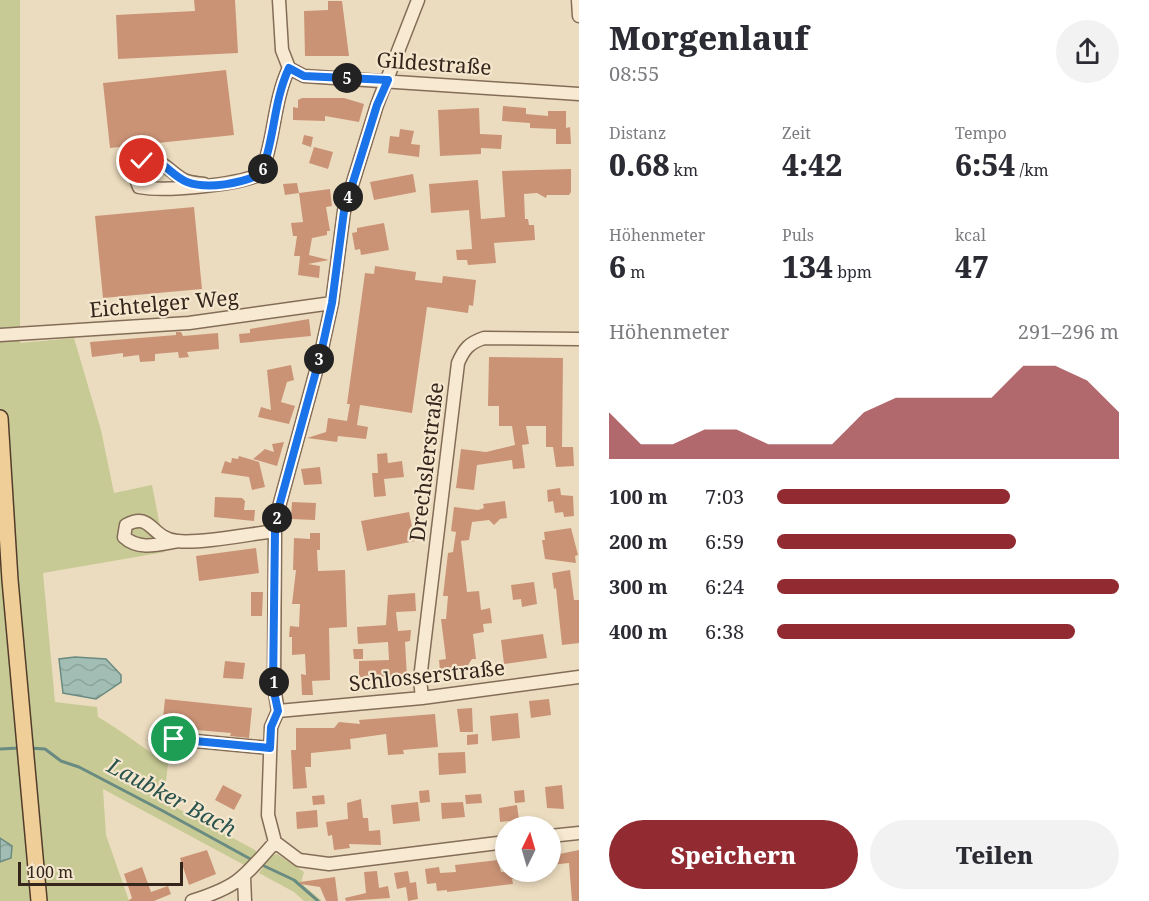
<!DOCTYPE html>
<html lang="de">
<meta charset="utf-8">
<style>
:root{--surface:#fff;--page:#f2f2f3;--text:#2b2b33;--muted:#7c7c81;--accent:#922a31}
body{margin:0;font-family:"Noto Serif",serif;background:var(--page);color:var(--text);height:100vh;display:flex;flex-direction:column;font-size:22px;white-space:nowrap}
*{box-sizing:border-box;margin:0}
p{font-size:20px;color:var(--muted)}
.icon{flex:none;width:33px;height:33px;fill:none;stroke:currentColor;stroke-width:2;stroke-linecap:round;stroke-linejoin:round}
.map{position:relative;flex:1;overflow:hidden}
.sheet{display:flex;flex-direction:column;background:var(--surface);width:570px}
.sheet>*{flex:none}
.needle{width:39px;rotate:5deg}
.fabs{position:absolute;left:495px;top:816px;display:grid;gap:12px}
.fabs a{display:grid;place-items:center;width:66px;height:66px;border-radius:50%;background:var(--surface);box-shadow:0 3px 9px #0003;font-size:30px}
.scale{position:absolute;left:18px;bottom:15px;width:165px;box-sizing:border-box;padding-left:6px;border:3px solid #34261c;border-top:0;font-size:16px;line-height:21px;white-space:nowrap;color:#34261c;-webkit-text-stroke:4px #f4e7ce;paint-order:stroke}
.pin{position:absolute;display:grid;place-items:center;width:51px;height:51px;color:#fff;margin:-26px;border:3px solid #fff;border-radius:50%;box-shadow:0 2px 6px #0007}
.km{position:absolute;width:30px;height:30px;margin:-15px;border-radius:50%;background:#222;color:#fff;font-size:16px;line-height:30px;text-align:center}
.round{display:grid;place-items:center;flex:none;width:63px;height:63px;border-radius:32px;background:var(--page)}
.summary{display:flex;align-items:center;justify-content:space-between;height:102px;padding:0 30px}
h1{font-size:33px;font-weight:800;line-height:45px}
.metrics{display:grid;grid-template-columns:repeat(3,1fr);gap:9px;height:102px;padding:6px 30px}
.metrics div{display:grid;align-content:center}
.metrics b{font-size:30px;font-weight:800}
.metrics small{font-size:16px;font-weight:400}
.metrics p{font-size:16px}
.chart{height:168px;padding:12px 30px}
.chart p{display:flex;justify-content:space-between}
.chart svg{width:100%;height:108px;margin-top:6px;fill:var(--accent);opacity:.7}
.primary-button{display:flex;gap:12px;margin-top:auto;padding:12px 30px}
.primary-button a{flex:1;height:69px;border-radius:36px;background:var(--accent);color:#fff;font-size:24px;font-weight:800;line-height:69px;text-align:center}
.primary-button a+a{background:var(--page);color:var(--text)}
ul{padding:0 30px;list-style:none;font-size:20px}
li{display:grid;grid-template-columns:96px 72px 1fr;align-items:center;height:45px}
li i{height:15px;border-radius:8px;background:var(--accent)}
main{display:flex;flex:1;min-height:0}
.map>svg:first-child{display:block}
.grass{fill:#c7ca94}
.water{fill:url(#water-waves);stroke:#6a8b81;stroke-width:1.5}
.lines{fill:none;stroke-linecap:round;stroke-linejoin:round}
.stream{stroke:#6a8b81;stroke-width:3}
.building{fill:#ca9376}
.minor-casing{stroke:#846d58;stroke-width:15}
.major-casing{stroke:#523c2c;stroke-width:18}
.minor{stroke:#f8ead2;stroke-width:12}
.major{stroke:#efce97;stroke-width:15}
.route-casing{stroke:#fff;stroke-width:12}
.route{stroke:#1a73e8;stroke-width:8}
.labels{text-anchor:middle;stroke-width:4.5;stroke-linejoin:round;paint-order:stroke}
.street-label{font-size:21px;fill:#34261c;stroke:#f4e7ce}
.water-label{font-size:22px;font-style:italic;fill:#2c544f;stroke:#f4e7ce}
</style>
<main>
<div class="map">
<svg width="579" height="901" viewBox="0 0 579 901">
<defs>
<pattern id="water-waves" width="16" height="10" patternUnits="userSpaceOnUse" patternTransform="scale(1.5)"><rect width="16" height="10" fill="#a2beb4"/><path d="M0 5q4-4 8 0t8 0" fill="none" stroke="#8ca39a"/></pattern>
</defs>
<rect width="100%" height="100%" fill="#ecdcbf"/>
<path class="grass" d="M0,0h20v343l54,-5 27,92 13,63 38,-8 13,67 -122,21 12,129 42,5 1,10c25,14 45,32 70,46l-4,38 91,49 3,5 -10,12 -145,-78 3,46 23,66h-129z
M277,854l27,18 -3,11 21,18h-18l-10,-9 -35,-19 12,-17z"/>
<path class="water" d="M75,657l31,2 15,16v7l-25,17 -33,-6 -4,-34z
M0,838l12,8 -1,12 -11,4z"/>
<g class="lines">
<path class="stream" d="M29,748l16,1 16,12 18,6 84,44 91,50
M0,749l19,-1
M260,864l34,16 24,21"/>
</g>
<path class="building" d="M194,0h41l3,53 -120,6 -2,-44 79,-4z
M328,1h14l7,55h-44l-1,-45 24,-1z
M226,70l8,65 -124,13 -7,-65z
M302,98h42l20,6 -5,18 -34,-6v5l-32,-1v-13l5,1v-8z
M503,106l23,2v6l22,2v-5h18v17l4,-1 1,17h-15v-15l-26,-1v-5l-28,-2z
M479,108l1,26 22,1 -1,14 -20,-1v6l-41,2 -2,-46z
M400,129l14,2 -3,13 9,1 -1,12 -31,-4 2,-17 9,1z
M304,135l9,2 -2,10 -9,-3z
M314,147l19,5 -5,17 -19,-6z
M571,169v23l-2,3h-22l-1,3 -9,-5 -13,1 1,25h3l1,6h5l1,15 -41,3 2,20 -28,2 -1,-5h-10l-1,-10 16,-1 -3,-39 -38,3 -2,-29 49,-4 3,39 24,-2 -3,-46z
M413,174l3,18 -42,8 -4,-18z
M297,183l2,10 -14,2 -2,-11z
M330,189l2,17 -6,1 4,24h-3v4l-15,3 -3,17 20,5 -21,4 12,2 -1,12 -21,-3 2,-19h-6l3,-20h-4l-2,-13 12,-1 -4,-29z
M194,207l8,82 -99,9 -8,-82z
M384,223l5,27 -28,5 -1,-6 -5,1 -3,-17 5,-1v-4z
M375,266l41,6 -1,8 27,3 1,-7 33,4 -3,26 -4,-1 -1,8 -41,-6 -15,106 -52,-8 -3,20 11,2 -2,12 -28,-3 -1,6 -30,-4 19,-6 2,-14 19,3 3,-17h-3l18,-131 9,1z
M309,319l2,17 -71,7 -1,-9 11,-1v-4z
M176,332h5l2,4 35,-3 1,16 -32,3 2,5 -10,1 -1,-6 -23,2v7l-15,1 -1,-7 -16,2v-4l-31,4 -2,-15 86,-7z
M489,357l74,1 -1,89h11l1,19 -18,1 -3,-20h-7v-21h-20l3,18 -7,1 3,23 -12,1 -1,-9 -35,5 -3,25 -18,-2 5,-39 25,3 29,-7 -3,-19h-13v-20h-11z
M291,365l3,15 -7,2 -6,20 14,4 -6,18 -31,-7 3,-10 10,3 -4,-40z
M284,442l-7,24 -24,-7 12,-10 9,3 -2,-8z
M387,453l1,10 14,-2 2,16 -20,2 2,17 -12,1 -2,-24h6l-1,-19z
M239,456l20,6 6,25 -13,3 -3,-13 -28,-4 4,-12 6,2 1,-5 6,1z
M320,467l2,17 -18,1 -3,-16z
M560,488l1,7 12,1 1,20 -10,1 -1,-5 -8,1 -2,-12 -5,1 -1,-12z
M215,497l27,1 3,3 -1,9h11l-1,11 -40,-4z
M505,501l2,17 -7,1 -6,6 -5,-5 -17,2 -3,18 -8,1 6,51 12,-1 2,19 9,-2 2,15 -9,1 1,8 -11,2 3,25h-4l-6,9 -26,3 -1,-11 7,-1 -5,-40h5l2,-23h-5l5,-43 5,-1 3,-20 -5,-1 3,-24 24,3 6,-2 -1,-4z
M292,502l24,1 -1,17 -24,-1z
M409,512l6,29 -48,10 -6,-30z
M571,528l7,27 -3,1 1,7 -31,-4 -3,-19h3l-1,-8z
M310,533h10v17h-3l1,21 27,-1 2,57 -18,1 1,52 -18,1 1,14h-11l-1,-21 5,1 -1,-21 -13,1v-18h-3l1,-11 9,1 1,-23h-8l4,-34h-3l1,-32 16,1z
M256,548l3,25 -60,8 -3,-25z
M570,570l4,30h5v43l-17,2 -6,-57 -2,1 -2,-16z
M534,582l3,22 -15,3 -1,-8 -8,1 -2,-15z
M251,592h12l-1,24h-11z
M415,593l1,18 -20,1 2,19 13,-1 -1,11 -5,1 2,35h-48v-16l30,-1 -1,-18 -30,2 -1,-17 29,-2 2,-30z
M543,634l4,24 -43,6 -3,-24z
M353,649h10v10h-9z
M225,661l20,2 -2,16 -20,-1z
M165,699l87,9 -3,30 -19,-2 1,-3 -69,-6z
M549,699l2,16 -20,3 -2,-17z
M472,708l1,24h-13l-3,-23z
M518,713l2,25 -28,3 -2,-25z
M435,714l3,33 -35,3 1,4 -16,1 -2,-21 -36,5 1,10 -40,4v14h-6l2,21 -14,1 -2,-39h5v-22h38l5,-6 21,2 -1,-4z
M478,734v10l-11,1v-10z
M465,752l1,21 -27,2 -1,-22z
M223,785l19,10 -8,15 -19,-10z
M562,785l2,24 -17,-1 -2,-21z
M429,790l1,12 -10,1 -1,-12z
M524,790l1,12 -10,1 -1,-12z
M481,794l1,9 -16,1 -1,-9z
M324,795l1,9 -12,1 -1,-9z
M361,799l2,19h5l1,13 11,-1 1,15 -32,-1 1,4 -16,2 -2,-15 -4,1 -2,-14 22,-3 -1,-16z
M418,802l2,19 -27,3 -2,-19z
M463,802l2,15 -23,2 -1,-16z
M517,805l2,15 -19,2 -1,-14z
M317,810l1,17 -21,2 -1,-17z
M207,850l9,24 -27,11 -9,-27z
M579,850v51h-7l-3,-38 -19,2v-9z
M498,860l3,12h29l1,5 -19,2 1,5 -66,8v-2l-10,1 -1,-8 -9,1 -2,-15 14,-2 1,6 16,-1 -1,-7z
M142,867l9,25 17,-6 3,8 -17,7h-26l4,-3 -8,-24z
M377,871l2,17 9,-2 2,12 -44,3 -1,-3 21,-5 -2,-21z
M408,871l2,12 6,-1 2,17 -10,2 -2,-14 -9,2 -3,-16z
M335,877l3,24h-12l-6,-14 -20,-3v-2z"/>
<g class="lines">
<g class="minor-casing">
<path id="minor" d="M279,0l3,50 7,18 15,8 275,18
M578,0l1,16
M204,184c-7,-1 -14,-1 -20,-4 -15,-8 -23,-24 -42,-19l-8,13 5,13c27,5 97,-2 122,-13 14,-35 12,-72 28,-106
M0,335l189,-12 143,-20
M179,541c-19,3 -40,10 -55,-4l2,-12c26,-14 24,13 51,16 23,3 73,-7 98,-10
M422,698l-2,-19 38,-316c6,-14 11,-20 26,-25l95,1
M278,711l144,-13 157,-21
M174,739l96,9
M550,836l29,-3
M275,842l-7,-27 3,-88 7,-16 -4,-24 1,-156 5,-28 41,-150 11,-50 12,-92 33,-106 41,-105
M275,842l24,18 30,4 177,-22
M244,877l1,24
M192,901c47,-15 51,-23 83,-59"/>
</g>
<g class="major-casing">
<path id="major" d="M0,418l10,162 29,321"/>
</g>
<use href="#minor" class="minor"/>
<use href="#major" class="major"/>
</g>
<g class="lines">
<g class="route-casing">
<path id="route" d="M142,161c21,-5 27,14 45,21 21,8 55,1 74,-8 14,-35 12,-72 28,-106l15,8 84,4 -11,25 -33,106 -12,92 -11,50 -41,150 -5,28 -2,156 5,24 -7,16 -1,21 -96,-9"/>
</g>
<use href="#route" class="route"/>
</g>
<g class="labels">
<g class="street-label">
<text transform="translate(434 64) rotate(4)" y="7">Gildestraße</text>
<text transform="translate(164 304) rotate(-5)" y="7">Eichtelger Weg</text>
<text transform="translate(427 462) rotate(-83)" y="7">Drechslerstraße</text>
<text transform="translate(427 676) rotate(-6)" y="7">Schlosserstraße</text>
</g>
<g class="water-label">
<text transform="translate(172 797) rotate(28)" y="8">Laubker Bach</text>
</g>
</g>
</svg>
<div class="fabs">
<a><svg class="needle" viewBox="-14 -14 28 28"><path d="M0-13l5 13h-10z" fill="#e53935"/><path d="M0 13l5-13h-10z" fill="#7c7c81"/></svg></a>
</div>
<div class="scale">100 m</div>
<div class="pin" style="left:174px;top:739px;background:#1e9e55"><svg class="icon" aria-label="arrive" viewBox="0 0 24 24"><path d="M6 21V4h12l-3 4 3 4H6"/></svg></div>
<div class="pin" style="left:142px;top:161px;background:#d93025"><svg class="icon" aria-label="check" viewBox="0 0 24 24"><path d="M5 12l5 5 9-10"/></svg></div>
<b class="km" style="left:274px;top:682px">1</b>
<b class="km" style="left:277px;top:518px">2</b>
<b class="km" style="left:319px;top:359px">3</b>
<b class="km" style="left:348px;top:197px">4</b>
<b class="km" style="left:347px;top:78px">5</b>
<b class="km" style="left:263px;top:169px">6</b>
</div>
<section class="sheet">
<div class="summary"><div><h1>Morgenlauf</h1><p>08:55</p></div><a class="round"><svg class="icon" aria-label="share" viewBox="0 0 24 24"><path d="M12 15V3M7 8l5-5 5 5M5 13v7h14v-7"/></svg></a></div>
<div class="metrics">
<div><p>Distanz</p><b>0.68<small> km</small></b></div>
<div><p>Zeit</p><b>4:42</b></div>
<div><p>Tempo</p><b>6:54<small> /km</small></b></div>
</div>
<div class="metrics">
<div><p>Höhenmeter</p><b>6<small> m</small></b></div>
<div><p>Puls</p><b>134<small> bpm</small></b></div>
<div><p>kcal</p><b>47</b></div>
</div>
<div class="chart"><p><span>Höhenmeter</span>291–296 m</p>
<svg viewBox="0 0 160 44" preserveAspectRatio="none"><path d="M0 44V25L10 38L20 38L30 32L40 32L50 38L60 38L70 38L80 25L90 19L100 19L110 19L120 19L130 6L140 6L150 12L160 25V44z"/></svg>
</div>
<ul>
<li><b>100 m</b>7:03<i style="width:68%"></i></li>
<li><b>200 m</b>6:59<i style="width:70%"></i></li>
<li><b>300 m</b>6:24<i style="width:100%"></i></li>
<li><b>400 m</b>6:38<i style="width:87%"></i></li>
</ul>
<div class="primary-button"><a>Speichern</a><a>Teilen</a></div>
</section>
</main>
